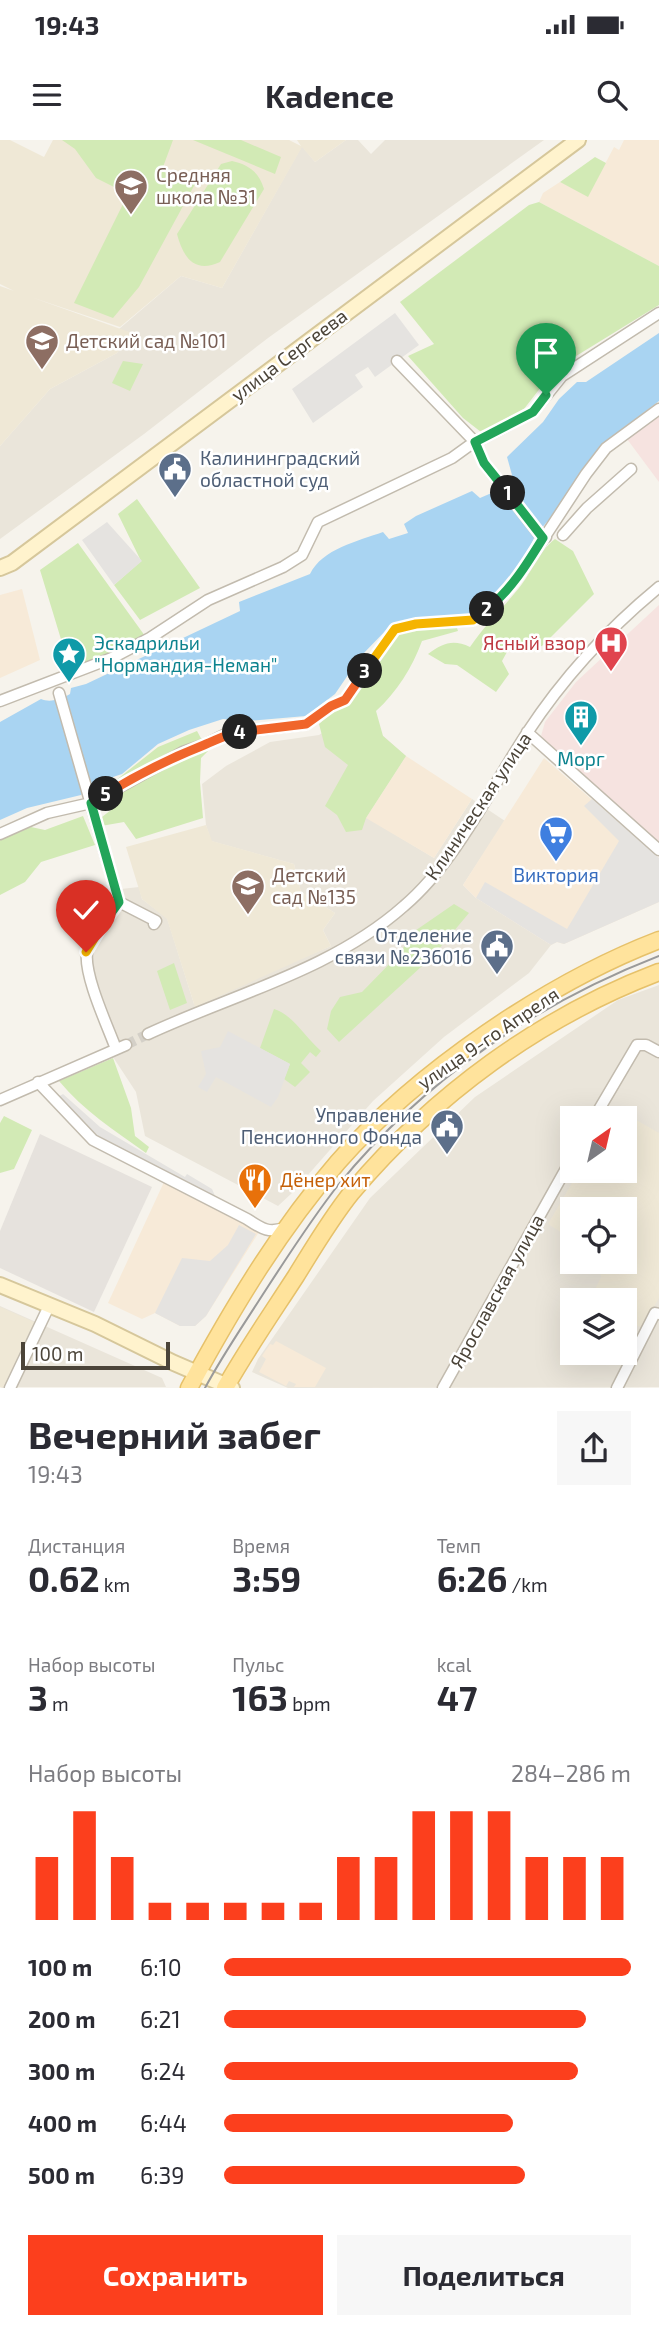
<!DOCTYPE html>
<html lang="ru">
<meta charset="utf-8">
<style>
:root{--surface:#fff;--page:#f7f7f7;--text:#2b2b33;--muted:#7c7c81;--accent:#fc3f1d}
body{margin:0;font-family:"Exo 2",sans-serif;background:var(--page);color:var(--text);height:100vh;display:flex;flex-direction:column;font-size:26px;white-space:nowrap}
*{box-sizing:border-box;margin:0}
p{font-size:23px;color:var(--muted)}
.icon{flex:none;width:38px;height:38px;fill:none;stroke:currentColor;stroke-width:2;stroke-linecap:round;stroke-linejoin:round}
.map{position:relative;height:1248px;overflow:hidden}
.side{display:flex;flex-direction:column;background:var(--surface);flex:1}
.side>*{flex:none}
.needle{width:46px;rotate:34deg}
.controls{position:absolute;left:560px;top:966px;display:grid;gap:14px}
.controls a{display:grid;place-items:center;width:77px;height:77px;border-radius:0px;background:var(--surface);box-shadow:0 7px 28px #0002;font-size:35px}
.scale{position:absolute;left:21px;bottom:18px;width:149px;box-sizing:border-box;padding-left:7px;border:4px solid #4b4439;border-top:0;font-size:19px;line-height:24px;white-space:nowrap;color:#4b4439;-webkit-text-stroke:5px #fff;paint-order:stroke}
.pin{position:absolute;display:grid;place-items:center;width:60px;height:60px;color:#fff;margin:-72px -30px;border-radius:50% 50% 50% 0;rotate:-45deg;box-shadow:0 0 7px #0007}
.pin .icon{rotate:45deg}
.km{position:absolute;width:35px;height:35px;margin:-18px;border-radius:50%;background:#222;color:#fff;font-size:19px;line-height:35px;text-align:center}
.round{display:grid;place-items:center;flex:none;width:74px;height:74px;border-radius:0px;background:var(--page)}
.summary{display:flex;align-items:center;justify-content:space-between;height:119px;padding:0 28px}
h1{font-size:38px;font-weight:700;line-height:52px}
.stats{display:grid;grid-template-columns:repeat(3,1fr);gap:10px;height:119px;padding:7px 28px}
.stats div{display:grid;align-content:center}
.stats b{font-size:35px;font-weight:700}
.stats small{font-size:19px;font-weight:400}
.stats p{font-size:19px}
.chart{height:196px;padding:14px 28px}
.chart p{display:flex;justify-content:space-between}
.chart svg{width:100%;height:126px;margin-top:7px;stroke:var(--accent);stroke-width:6}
.button{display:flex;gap:14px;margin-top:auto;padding:14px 28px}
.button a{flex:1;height:80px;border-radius:0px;background:var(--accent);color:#fff;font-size:28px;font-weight:700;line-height:80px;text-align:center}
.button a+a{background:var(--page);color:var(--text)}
ul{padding:0 28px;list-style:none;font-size:23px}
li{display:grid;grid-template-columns:112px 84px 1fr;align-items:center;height:52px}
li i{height:18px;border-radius:9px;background:var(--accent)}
.status{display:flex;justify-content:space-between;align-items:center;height:49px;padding:0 35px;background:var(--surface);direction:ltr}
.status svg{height:19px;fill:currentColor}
header{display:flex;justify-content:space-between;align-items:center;height:91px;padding:0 28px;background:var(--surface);font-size:32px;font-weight:700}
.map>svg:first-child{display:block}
.residential{fill:#eae5da;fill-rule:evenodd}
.commercial{fill:#f7ead8}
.industrial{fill:#e6e2dd}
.education{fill:#efe8d6}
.medical{fill:#f6e3e0}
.green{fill:#d2eab5}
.parking{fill:#e5e3e0}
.water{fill:#a9d4f2}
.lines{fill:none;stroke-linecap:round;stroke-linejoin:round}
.street-tunnel{stroke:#d4d0c8;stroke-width:10;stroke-dasharray:10 5;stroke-linecap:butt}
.street-casing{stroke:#c2bbae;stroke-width:13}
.secondary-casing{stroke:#d6c79b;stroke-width:18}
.primary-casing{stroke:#e6c16a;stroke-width:19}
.street{stroke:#fff;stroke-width:10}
.secondary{stroke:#fff3cd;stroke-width:14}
.primary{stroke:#ffe39c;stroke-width:16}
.tram{stroke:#9a9a9a;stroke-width:2}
.split-1-casing{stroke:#fff;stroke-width:14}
.split-2-casing{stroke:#fff;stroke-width:14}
.split-3-casing{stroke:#fff;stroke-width:14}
.split-4-casing{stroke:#fff;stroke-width:14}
.split-5-casing{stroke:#fff;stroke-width:14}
.split-6-casing{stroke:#fff;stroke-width:14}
.split-7-casing{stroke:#fff;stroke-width:14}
.split-1{stroke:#22a559;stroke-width:9}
.split-2{stroke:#22a559;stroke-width:9}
.split-3{stroke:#f5b400;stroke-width:9}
.split-4{stroke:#f0652b;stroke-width:9}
.split-5{stroke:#f0652b;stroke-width:9}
.split-6{stroke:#22a559;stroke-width:9}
.split-7{stroke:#f5b400;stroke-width:9}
.labels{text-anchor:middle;stroke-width:5;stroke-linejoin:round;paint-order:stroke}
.education-label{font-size:19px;fill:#785e54;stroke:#fff;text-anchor:start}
.street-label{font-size:19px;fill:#4b4439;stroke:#fff}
.service-label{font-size:19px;fill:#4e5e75;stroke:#fff;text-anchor:end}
.culture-label{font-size:19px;fill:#0d838f;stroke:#fff;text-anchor:start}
.health-label{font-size:19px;fill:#be3a42;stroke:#fff;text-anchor:end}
.shop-label{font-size:19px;fill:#366cbe;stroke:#fff}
.food-label{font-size:19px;fill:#c56008;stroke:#fff;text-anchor:start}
</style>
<div class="status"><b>19:43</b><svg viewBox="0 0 49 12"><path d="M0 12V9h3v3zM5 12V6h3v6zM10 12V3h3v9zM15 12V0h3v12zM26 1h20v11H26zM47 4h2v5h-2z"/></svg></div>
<header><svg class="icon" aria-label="menu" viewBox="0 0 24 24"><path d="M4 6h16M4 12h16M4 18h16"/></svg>Kadence<svg class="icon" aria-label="search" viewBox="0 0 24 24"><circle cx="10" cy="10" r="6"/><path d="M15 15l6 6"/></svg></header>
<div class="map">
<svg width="659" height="1248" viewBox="0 0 659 1248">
<rect width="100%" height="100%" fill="#f6f3ec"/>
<path class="residential" d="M346,0h12l13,14 14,-14h159l-276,198 -124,96 -144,105v-93l50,-57 67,-36 14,-20 -12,-4 62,-53 41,12 80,-142 13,16z
M356,572l50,44 -40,61 68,41 38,-59 33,22 -42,64 13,13 75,47 -22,28 -85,64 -71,64 -81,92 -14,13 -133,-70 -9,-44 -23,-35 -34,-103 10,-21 32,-44 18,-2 3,12 25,19 27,86 137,-58 -8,-16 12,-17 -34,-21 -7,-28 -83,-23 -5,-16 -4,-41 24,-18 44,-24 49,-7z
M659,845v402l-371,1 -36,-16 6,-13 112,-161 105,-101 143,-97zM572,978h53v53h-53zM572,1069h53v53h-53zM572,1160h53v53h-53z
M0,1166l162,72 4,9h-166z"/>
<path class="commercial" d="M624,0h35v126l-120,-64 4,-9 17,-11 28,14 26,-49 5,3z
M22,449l18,71 -40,18v-83z
M406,616l66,43 -38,59 -68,-40z
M544,618l115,100v44l-95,42 -7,-2 -6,3 -75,-47 -13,-13z
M164,1042l77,38 18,12 -53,84 -11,10h-15l-25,-13 -13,6 -34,-16z
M276,1201l50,27 -11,19h-21l2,-3 -7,-3 -3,5 -27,-14 7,-13 -4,-3 8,-12 3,1z"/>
<path class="industrial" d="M40,994l112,53 -58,125 -94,-44v-37z"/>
<path class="education" d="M0,0h10l34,17 9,-17h236l12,6 -4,-6h49l-31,22 -13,-15 -80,141 -41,-12 -61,51 -104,-35 -16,-8z
M0,146l132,47 -15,20 -67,36 -50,57z
M206,685l6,16 82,23 7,28 34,21 -12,17 8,16 -136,61 -28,-88 -25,-20 -16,-52z
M615,968l44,25v165l-17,30 -17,-9v-19h-35l11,-23 -4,-15h28v-53h-53v30l-24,-15 31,-53h46v-53h-16z
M0,1167l34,15 -31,66 -3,-1z"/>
<path class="medical" d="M659,276v66l-32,-43z
M659,465v239l-118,-108 4,-14 31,-40z"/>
<path class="green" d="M62,0h111l-10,27 32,17 -56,103 -26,31 -39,-15 51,-103 -3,-9 -26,-13 -21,-29z
M193,0h48l40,17 -6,17z
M595,17l11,6 -18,34 -28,-15z
M232,21c17,4 27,11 32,28l-44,73c-26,12 -37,-5 -43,-28l44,-70z
M539,62l120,64v39l-104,64 -31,40 -43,23 -18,-14 -55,-62 26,-12 -34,-42 129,-97z
M123,221l20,3 -13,27 -18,-8z
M137,359l63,89 -60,32 -26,-35 27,-24 -23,-47z
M555,399l18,12 21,43 -52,52 -16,4 -13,-9 -11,20 7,13 -13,18 -39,-27 -12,-1 -17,-10c15,-11 25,-15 42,-7 14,-21 33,-39 49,-59 13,-16 19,-36 36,-49z
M78,403l67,93 -35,18 -40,15 -30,-99z
M456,485l2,6 -36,10c-10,27 -25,51 -46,70l7,25 23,20 -40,62 -4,12 -16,2 -9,-17 -12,-9 23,-41 -23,-18 -6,-23 15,-13 14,-7 48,-70z
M197,591l11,20 -7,7 -1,24 3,36 -67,21 -12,-17 -23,4 1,-9 9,-7 1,-16 -14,-3 -2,-5 19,-5 43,-34z
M83,676l12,29 -54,17 -16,20 -25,13v-55l31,-13 14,3z
M454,764l15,9 -36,43 -94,86 -12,-13 4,-18 9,-14 22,-5 40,-41 7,-16z
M174,823l13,40 -17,7 -13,-39z
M274,869c18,5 32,29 47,42l-5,6 -6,-5 -9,11 9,9 -15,15 -11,-8 6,-15 -30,-16z
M113,918l18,50 4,28 14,11 -3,6c-31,-22 -63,-43 -87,-72z
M4,976l28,14 -18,39 -14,4v-50z"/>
<path class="parking" d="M395,173l24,32 -44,32 -7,-10 -13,8 8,12 -50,36 -21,-34z
M107,382l35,39 -28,24 -32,-45z
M592,659l67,59v44l-95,42 -7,-2 -6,3 -75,-47 9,-16 82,47 52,-88 -35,-35z
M228,891l62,33 -12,33 -7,10 -55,-30 -9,15 -9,-5 8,-13 -5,-23 19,-4z
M63,954l37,33 85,50 2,-3 25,15 4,9 -78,-39 -43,-24 -39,-37z
M239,1085l17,9 -50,82 -11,10h-15l-25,-13 27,-55 28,3 18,-16z"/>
<path class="water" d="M659,193v68l-60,46 -42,63 -22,26 -15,33 -45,44 -82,10 -32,33 -26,38 -29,22 -59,5 -24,-2 -34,11 -31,14 -36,30 -9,3 -6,7 -23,8 -3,3 -54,13 -27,12v-98l41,-23c9,4 21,0 29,-5l1,-6 15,-4 154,-73 -1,-9 71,-28c12,-25 48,-33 73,-42l6,7 19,-6 -4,-9 12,-8 56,-25 8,7 30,-13 2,-10 -5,-18 36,-35 16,-23 18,-17h9z"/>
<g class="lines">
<path class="street-tunnel" d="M126,905l22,-11"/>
<g class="street-casing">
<path id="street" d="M397,221l78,81 9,21 59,76 3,-2
M563,395l24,-27 44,-39
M59,553l60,209
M0,561l112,-43 38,-20 58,-38 75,-33 19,-12 16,-33 134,-64 18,-13 63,-33 29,-36 97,-63
M527,592l132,118
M0,694l47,-21 44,-10 92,-51 23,-8 20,-10 80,-10 25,-18 14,-6 50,-71 21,-5 57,-4 26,-21 24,-29 63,-96 20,-26 53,-39
M148,894c86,-40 184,-64 256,-128 51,-43 87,-118 123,-173 36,-55 81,-104 132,-146
M116,909c-8,-22 -32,-73 -29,-96 1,-14 23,-39 32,-51l37,19 -2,3
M38,942l55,58 154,79c15,10 22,15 40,8
M0,960l126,-55
M594,978l43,-73h9l13,7
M10,1248l39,-82
M443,1248l129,-230
M617,1248l38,-75 4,1"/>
</g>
<g class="secondary-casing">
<path id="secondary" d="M0,428l12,-5 566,-423
M0,1145l95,39 79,39 58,25"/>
</g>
<g class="primary-casing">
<path id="primary" d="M189,1248c43,-79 90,-158 149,-226 79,-90 209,-179 321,-222
M225,1248c22,-39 47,-75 71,-112 18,-29 35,-58 56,-84 82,-97 188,-175 307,-220"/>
</g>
<use href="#street" class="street"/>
<use href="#secondary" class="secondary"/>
<use href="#primary" class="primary"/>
<path class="tram" d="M205,1248c16,-30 35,-58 53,-86 26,-40 51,-80 81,-118 84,-103 196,-180 320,-228"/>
</g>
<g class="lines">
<g class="split-1-casing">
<path id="split-1" d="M508,353l-24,-30 -9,-21 58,-30 13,-17"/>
</g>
<g class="split-2-casing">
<path id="split-2" d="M487,469c24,-19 40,-45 56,-71l-35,-45"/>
</g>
<g class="split-3-casing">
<path id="split-3" d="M365,531l30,-42 21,-5 57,-4 14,-11"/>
</g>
<g class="split-4-casing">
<path id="split-4" d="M240,592l66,-8 25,-18 14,-6 20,-29"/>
</g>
<g class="split-5-casing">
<path id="split-5" d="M106,654c31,-19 65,-36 98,-49 13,-5 22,-11 36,-13"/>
</g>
<g class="split-6-casing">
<path id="split-6" d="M103,784l16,-22 -28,-99 15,-9"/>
</g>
<g class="split-7-casing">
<path id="split-7" d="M86,812l17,-28"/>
</g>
<use href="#split-1" class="split-1"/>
<use href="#split-2" class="split-2"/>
<use href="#split-3" class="split-3"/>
<use href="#split-4" class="split-4"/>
<use href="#split-5" class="split-5"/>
<use href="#split-6" class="split-6"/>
<use href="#split-7" class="split-7"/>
</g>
<defs>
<g id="school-pin" transform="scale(1.75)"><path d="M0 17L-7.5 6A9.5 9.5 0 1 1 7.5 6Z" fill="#8d6e63" stroke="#fff"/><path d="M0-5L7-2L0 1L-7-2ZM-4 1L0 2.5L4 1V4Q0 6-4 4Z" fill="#fff"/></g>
<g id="civic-pin" transform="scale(1.75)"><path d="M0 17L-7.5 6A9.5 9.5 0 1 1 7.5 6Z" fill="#5c6f8a" stroke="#fff"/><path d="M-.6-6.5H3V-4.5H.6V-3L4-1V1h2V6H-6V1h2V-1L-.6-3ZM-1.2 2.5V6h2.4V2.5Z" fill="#fff"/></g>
<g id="hospital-pin" transform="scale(1.75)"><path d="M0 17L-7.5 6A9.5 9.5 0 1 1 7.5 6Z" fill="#e0444e" stroke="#fff"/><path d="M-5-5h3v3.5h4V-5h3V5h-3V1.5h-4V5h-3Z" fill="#fff"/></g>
<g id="sight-pin" transform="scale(1.75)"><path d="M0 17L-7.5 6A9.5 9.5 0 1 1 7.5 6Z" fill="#0f9aa8" stroke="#fff"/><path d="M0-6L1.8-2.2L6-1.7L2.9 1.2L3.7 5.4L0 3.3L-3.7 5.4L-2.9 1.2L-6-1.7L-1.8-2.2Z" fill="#fff"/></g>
<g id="building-pin" transform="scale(1.75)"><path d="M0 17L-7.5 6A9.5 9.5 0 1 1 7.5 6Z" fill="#0f9aa8" stroke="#fff"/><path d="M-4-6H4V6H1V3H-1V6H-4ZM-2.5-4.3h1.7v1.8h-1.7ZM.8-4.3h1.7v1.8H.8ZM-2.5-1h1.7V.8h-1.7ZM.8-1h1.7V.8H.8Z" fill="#fff"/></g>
<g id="supermarket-pin" transform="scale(1.75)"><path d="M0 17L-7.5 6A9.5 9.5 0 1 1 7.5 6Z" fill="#3f7fe0" stroke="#fff"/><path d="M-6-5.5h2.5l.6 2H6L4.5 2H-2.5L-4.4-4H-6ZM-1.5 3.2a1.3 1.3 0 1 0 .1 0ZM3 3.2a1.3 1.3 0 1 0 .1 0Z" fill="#fff"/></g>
<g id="restaurant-pin" transform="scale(1.75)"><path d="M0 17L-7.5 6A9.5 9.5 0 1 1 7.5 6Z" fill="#e8710a" stroke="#fff"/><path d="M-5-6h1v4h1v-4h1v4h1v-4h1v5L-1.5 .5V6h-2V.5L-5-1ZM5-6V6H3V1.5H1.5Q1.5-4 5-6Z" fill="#fff"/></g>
</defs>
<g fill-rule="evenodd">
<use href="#school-pin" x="131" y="46"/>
<use href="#school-pin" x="42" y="201"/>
<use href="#civic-pin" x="175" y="329"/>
<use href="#hospital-pin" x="611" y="503"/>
<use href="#sight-pin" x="69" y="514"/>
<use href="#building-pin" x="581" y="577"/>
<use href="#supermarket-pin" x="556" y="693"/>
<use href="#school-pin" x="248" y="746"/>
<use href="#civic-pin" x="497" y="806"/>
<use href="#civic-pin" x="447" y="986"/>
<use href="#restaurant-pin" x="255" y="1040"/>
</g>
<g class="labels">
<g class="education-label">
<text x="156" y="42">Средняя<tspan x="156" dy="22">школа №31</tspan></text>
<text x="66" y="208">Детский сад №101</text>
<text x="272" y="742">Детский<tspan x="272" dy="22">сад №135</tspan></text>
</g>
<g class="street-label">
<text transform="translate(289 215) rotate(-37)" y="7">улица Сергеева</text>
<text transform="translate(478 666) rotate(-56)" y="7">Клиническая улица</text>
<text transform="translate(488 898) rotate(-34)" y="7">улица 9-го Апреля</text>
<text transform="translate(497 1151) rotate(-61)" y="7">Ярославская улица</text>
</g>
<g class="service-label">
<text x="200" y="325" text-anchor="start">Калининградский<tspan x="200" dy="22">областной суд</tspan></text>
<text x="472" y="802">Отделение<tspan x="472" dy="22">связи №236016</tspan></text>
<text x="422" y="982">Управление<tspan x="422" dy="22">Пенсионного Фонда</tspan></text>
</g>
<g class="culture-label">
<text x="94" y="510">Эскадрильи<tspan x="94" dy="22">"Нормандия-Неман"</tspan></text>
<text x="581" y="626" text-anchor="middle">Морг</text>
</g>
<g class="health-label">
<text x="586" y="510">Ясный взор</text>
</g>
<g class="shop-label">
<text x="556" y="742">Виктория</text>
</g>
<g class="food-label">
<text x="280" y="1047">Дёнер хит</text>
</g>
</g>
</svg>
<div class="controls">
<a><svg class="needle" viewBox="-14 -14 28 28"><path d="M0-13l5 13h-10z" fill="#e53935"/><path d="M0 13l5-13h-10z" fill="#7c7c81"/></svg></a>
<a><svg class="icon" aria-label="locate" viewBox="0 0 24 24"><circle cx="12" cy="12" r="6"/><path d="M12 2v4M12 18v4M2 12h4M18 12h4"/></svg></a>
<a><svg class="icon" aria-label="layers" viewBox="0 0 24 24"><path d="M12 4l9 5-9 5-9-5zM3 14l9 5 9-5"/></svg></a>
</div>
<div class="scale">100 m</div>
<div class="pin" style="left:546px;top:255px;background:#1e9e55"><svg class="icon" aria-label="arrive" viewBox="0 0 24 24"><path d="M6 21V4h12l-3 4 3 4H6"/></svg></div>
<div class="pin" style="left:86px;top:812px;background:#d93025"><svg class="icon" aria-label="check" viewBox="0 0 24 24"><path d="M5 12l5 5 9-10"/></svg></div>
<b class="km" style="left:508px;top:353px">1</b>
<b class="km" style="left:487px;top:469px">2</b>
<b class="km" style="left:365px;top:531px">3</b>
<b class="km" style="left:240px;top:592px">4</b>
<b class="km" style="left:106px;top:654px">5</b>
</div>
<section class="side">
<div class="summary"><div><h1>Вечерний забег</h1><p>19:43</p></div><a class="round"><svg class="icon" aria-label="share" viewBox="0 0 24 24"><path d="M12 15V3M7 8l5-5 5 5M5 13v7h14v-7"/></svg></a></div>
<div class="stats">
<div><p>Дистанция</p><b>0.62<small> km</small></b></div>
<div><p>Время</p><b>3:59</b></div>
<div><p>Темп</p><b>6:26<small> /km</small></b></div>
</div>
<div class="stats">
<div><p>Набор высоты</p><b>3<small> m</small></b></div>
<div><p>Пульс</p><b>163<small> bpm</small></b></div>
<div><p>kcal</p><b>47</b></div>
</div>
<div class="chart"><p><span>Набор высоты</span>284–286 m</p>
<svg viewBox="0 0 160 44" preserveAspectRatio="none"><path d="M5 44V22M15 44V6M25 44V22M35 44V38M45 44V38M55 44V38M65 44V38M75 44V38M85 44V22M95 44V22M105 44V6M115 44V6M125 44V6M135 44V22M145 44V22M155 44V22"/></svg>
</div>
<ul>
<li><b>100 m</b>6:10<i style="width:100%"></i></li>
<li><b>200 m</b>6:21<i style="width:89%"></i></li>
<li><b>300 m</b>6:24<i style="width:87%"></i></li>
<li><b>400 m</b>6:44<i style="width:71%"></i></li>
<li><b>500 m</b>6:39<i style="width:74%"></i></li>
</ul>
<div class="button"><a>Сохранить</a><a>Поделиться</a></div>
</section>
